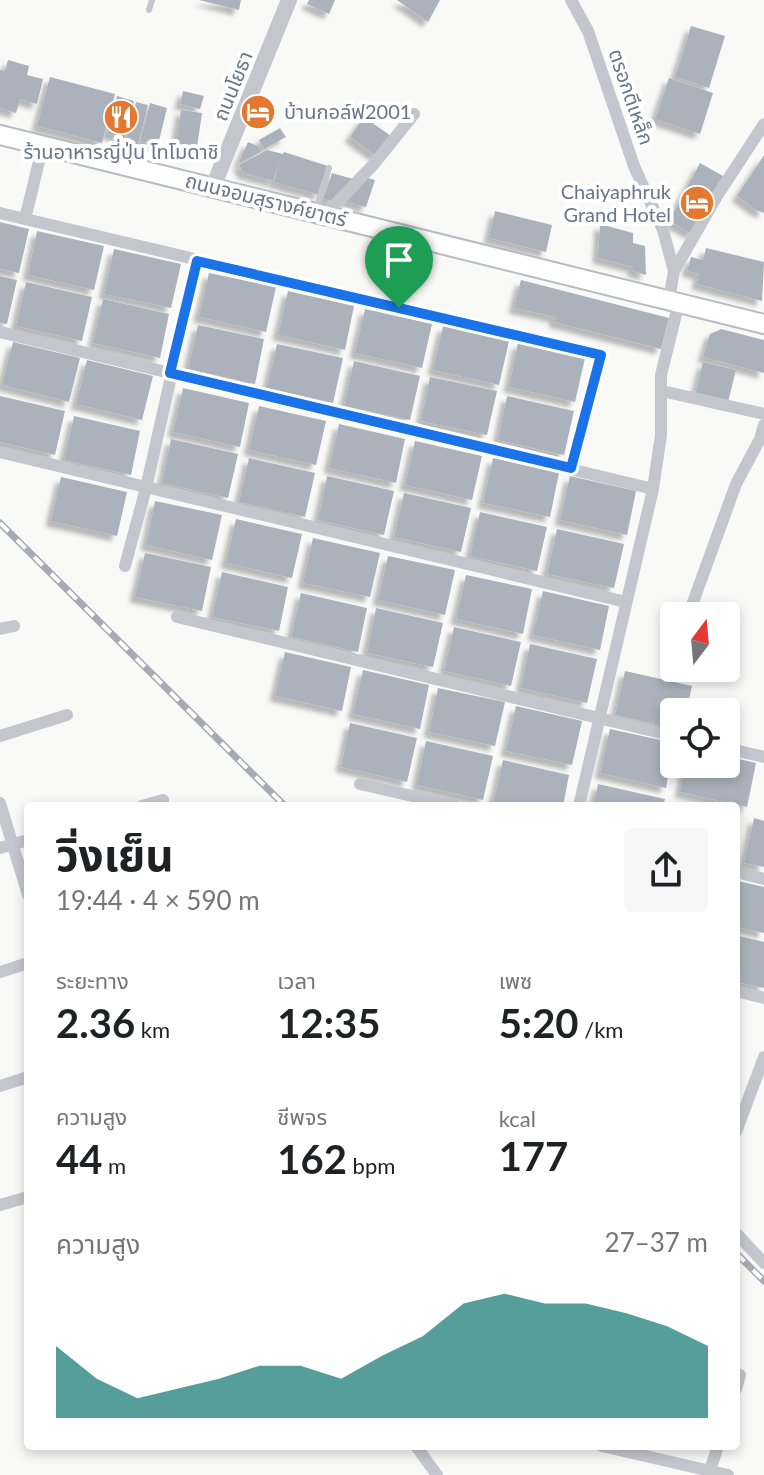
<!DOCTYPE html>
<html lang="th">
<meta charset="utf-8">
<style>
:root{--surface:#fff;--page:#f6f6f6;--text:#202124;--muted:#757577;--accent:#0f766e}
body{margin:0;font-family:Lato,"Noto Sans Thai",sans-serif;background:var(--page);color:var(--text);height:100vh;display:flex;flex-direction:column;font-size:30px;white-space:nowrap}
*{box-sizing:border-box;margin:0}
p{font-size:26px;color:var(--muted)}
.icon{flex:none;width:44px;height:44px;fill:none;stroke:currentColor;stroke-width:2;stroke-linecap:round;stroke-linejoin:round}
.map{position:relative;flex:1;overflow:hidden}
.drawer{position:absolute;left:24px;top:802px;width:716px;height:648px;display:flex;flex-direction:column;background:var(--surface);border-radius:8px;box-shadow:0 4px 12px #0003}
.drawer>*{flex:none}
.needle{width:52px;rotate:16deg}
.controls{position:absolute;left:660px;top:602px;display:grid;gap:16px}
.controls a{display:grid;place-items:center;width:80px;height:80px;border-radius:8px;background:var(--surface);box-shadow:0 4px 12px #0003;font-size:40px}
.pin{position:absolute;display:grid;place-items:center;width:68px;height:68px;color:#fff;margin:-82px -34px;border-radius:50% 50% 50% 0;rotate:-45deg;box-shadow:0 0 8px #0007}
.pin .icon{rotate:45deg}
.round{display:grid;place-items:center;flex:none;width:84px;height:84px;border-radius:8px;background:var(--page)}
.headline{display:flex;align-items:center;justify-content:space-between;height:136px;padding:0 32px}
h1{font-size:44px;font-weight:700;line-height:60px}
.metrics{display:grid;grid-template-columns:repeat(3,1fr);gap:12px;height:136px;padding:8px 32px}
.metrics div{display:grid;align-content:center}
.metrics b{font-size:40px;font-weight:700}
.metrics small{font-size:22px;font-weight:400}
.metrics p{font-size:22px}
.chart{height:224px;padding:16px 32px}
.chart p{display:flex;justify-content:space-between}
.chart svg{width:100%;height:144px;margin-top:8px;fill:var(--accent);opacity:.7}
.map>svg:first-child{display:block}
.building{fill:#acb2bb;filter:url(#shadow)}
.lines{fill:none;stroke-linecap:round;stroke-linejoin:round}
.secondary-casing{stroke:#b8bcc2;stroke-width:22}
.service{stroke:#c3c6cc;stroke-width:6}
.minor{stroke:#c3c6cc;stroke-width:12}
.tertiary{stroke:#c3c6cc;stroke-width:16}
.secondary{stroke:#fff;stroke-width:18}
.rail-casing{stroke:#a6abb3;stroke-width:7}
.rail{stroke:#fff;stroke-width:4;stroke-dasharray:12;stroke-linecap:butt}
.route-casing{stroke:#fff;stroke-width:16}
.route{stroke:#1a73e8;stroke-width:10}
.labels{text-anchor:middle;stroke-width:8;stroke-linejoin:round;paint-order:stroke}
.street-label{font-size:20px;fill:#697589;stroke:#fff}
.poi-label{font-size:20px;fill:#697589;stroke:#fff;text-anchor:start}
</style>
<div class="map">
<svg width="764" height="1475" viewBox="0 0 764 1475">
<defs>
<filter id="shadow"><feDropShadow dx="-5.5" dy="5.5" stdDeviation="2" flood-color="#0004"/></filter>
</defs>
<rect width="100%" height="100%" fill="#f9faf8"/>
<path class="building" d="M199,0h42l-2,10z
M309,0h26l-6,14 -22,-10z
M397,0h43l-12,22z
M691,26l34,10 -16,52 -34,-11z
M8,60l21,6 -2,9 16,4 -6,25 -17,-5 -4,14 -16,-5v-38l5,1z
M50,77l65,17 -13,49 -65,-17z
M669,78l44,15 -13,41 -45,-15z
M183,91l21,5 -4,13 -20,-5z
M117,96l17,5 -9,37 -18,-4z
M136,102l12,3 -11,43 -12,-3z
M150,103l17,5 -9,37 -18,-4z
M181,110l21,3 -5,34 -21,-3z
M364,117l27,19 -15,20 -26,-19z
M280,128l6,9 -22,12 -5,-9z
M248,142l10,4 3,6 -23,12z
M267,150l16,4 1,-2 44,14 -9,29 -45,-13 6,-22 -7,21 -30,-8 -4,-8z
M764,155v58l-8,-3 -19,-14z
M700,163l23,13 -31,58 -23,-13z
M332,173l21,6 -21,22 -9,-2z
M367,178l8,2 -9,27 -22,-6z
M495,211l57,14 -6,27 -57,-14z
M0,222l29,7 -10,44 -19,-4z
M600,224l33,9v10l12,3 1,29 -13,-4v-4l-35,-9z
M37,231l67,15 -10,44 -66,-15z
M706,248l58,14 -2,39 -65,-17 2,-10 -12,-3 4,-14 12,3z
M114,249l67,15 -10,44 -67,-14z
M209,273l67,14 -10,45 -67,-15z
M0,276l17,4 -10,44 -7,-1z
M521,280l148,38 -8,31 -107,-27 1,-5 -41,-9z
M26,282l66,15 -10,44 -66,-15z
M288,291l66,15 -9,44 -67,-15z
M103,299l66,15 -9,44 -67,-15z
M365,309l67,15 -10,44 -67,-15z
M198,325l66,14 -9,45 -67,-15z
M443,326l66,15 -10,44 -66,-15z
M721,329l43,11v33l-61,-16 7,-23z
M13,342l67,16 -11,44 -67,-17z
M518,343l67,15 -10,44 -66,-15z
M277,344l66,14 -10,45 -66,-15z
M87,360l66,16 -11,44 -66,-16z
M354,361l66,15 -10,44 -66,-14z
M703,362l33,8 -8,32 -33,-8z
M430,377l67,14 -10,44 -66,-14z
M183,388l66,15 -9,44 -67,-15z
M0,396l65,15 -10,44 -55,-13z
M507,396l67,15 -10,44 -66,-15z
M259,406l67,15 -10,44 -67,-15z
M74,416l66,15 -9,44 -67,-15z
M339,424l66,15 -9,44 -67,-15z
M171,439l67,15 -10,44 -66,-15z
M415,441l67,15 -10,44 -67,-15z
M249,458l66,15 -10,44 -66,-15z
M493,458l66,15 -9,44 -67,-14z
M327,476l67,15 -10,44 -66,-15z
M570,476l66,15 -9,44 -67,-15z
M61,477l66,15 -10,44 -66,-15z
M404,493l67,15 -10,44 -67,-15z
M155,501l67,14 -10,45 -66,-15z
M480,512l67,15 -10,44 -67,-15z
M236,519l66,15 -10,44 -66,-15z
M557,529l67,15 -10,44 -67,-14z
M313,538l67,15 -10,44 -67,-14z
M145,553l66,14 -9,44 -67,-14z
M388,556l67,14 -10,45 -67,-15z
M222,572l66,15 -9,44 -67,-14z
M466,575l66,14 -9,45 -67,-15z
M543,591l66,15 -9,44 -67,-15z
M301,593l66,15 -9,44 -67,-15z
M376,608l67,15 -10,44 -66,-14z
M454,627l67,15 -10,44 -67,-15z
M530,644l67,15 -10,44 -66,-15z
M285,652l66,15 -9,44 -67,-15z
M363,670l66,15 -9,44 -67,-15z
M625,671l67,15 -6,26h-12v16l-59,-13z
M438,688l67,14 -10,44 -66,-14z
M516,706l66,15 -10,44 -66,-14z
M350,723l67,15 -10,44 -66,-15z
M610,729l64,14 -8,45 -66,-15z
M426,741l67,15 -10,44 -66,-15z
M726,756l30,7 -9,44 -67,-15 6,-28h40z
M503,760l66,15 -6,31 -70,-2z
M598,784l67,15 -2,7h-70z
M754,818l10,3v46l-20,-4z
M738,881l26,6v46l-28,-6z
M736,935l28,7v46l-28,-6z"/>
<g class="lines">
<g class="secondary-casing">
<path id="secondary" d="M0,135l764,189"/>
</g>
<path class="service" d="M149,10l3,-10
M316,209l13,-41"/>
<path class="minor" d="M571,0l17,31 46,135 29,64 11,41 -5,28
M0,213l601,142 -30,113
M325,215l49,-51 40,-50
M25,219l18,-74
M674,271l43,-75 47,-72
M0,332l653,157
M662,391l102,23
M0,452l626,150
M125,566l21,-78 51,-227
M688,616l48,-132 24,-45 4,-14
M177,617l497,119
M0,629l14,-3
M0,736l67,-21
M726,748l38,9
M360,784l96,22
M0,803l28,92
M142,806l21,-6
M579,806l74,-317 8,-54v-60l18,-73
M0,848l28,-8
M736,872l28,7
M0,972l28,-9
M736,991l28,7
M0,1086l28,-9
M736,1132l28,-75
M0,1205l28,-8
M736,1233l28,30
M736,1389l4,-14
M416,1446l21,29
M602,1446l126,29
M710,1470l8,-24"/>
<path class="tertiary" d="M213,187l76,-187"/>
<use href="#secondary" class="secondary"/>
<g class="rail-casing">
<path id="rail" d="M0,523l285,283
M736,1253l28,28"/>
</g>
<use href="#rail" class="rail"/>
</g>
<g class="lines">
<g class="route-casing">
<path id="route" d="M197,261l404,94 -30,113 -401,-95z"/>
</g>
<use href="#route" class="route"/>
</g>
<defs>
<g id="hotel-disc" transform="scale(1.8)"><circle r="9.5" fill="#e4782e" stroke="#fff"/><path d="M-6-4.5h1.5V1H6V5H4.5V3h-9V5H-6ZM-4 0a1.8 1.8 0 1 1 3.6 0ZM.5 0V-2.5h3Q6-2.5 6 0Z" fill="#fff"/></g>
<g id="restaurant-disc" transform="scale(1.8)"><circle r="9.5" fill="#e4782e" stroke="#fff"/><path d="M-5-6h1v4h1v-4h1v4h1v-4h1v5L-1.5 .5V6h-2V.5L-5-1ZM5-6V6H3V1.5H1.5Q1.5-4 5-6Z" fill="#fff"/></g>
</defs>
<g fill-rule="evenodd">
<use href="#hotel-disc" x="258" y="112"/>
<use href="#restaurant-disc" x="121" y="117"/>
<use href="#hotel-disc" x="697" y="203"/>
</g>
<g class="labels">
<g class="street-label">
<text transform="translate(233 86) rotate(-68)" y="7">ถนนโยธา</text>
<text transform="translate(631 97) rotate(71)" y="7">ตรอกตีเหล็ก</text>
<text transform="translate(266 200) rotate(14)" y="7">ถนนจอมสุรางค์ยาตร์</text>
</g>
<g class="poi-label">
<text x="284" y="119">บ้านกอล์ฟ2001</text>
<text x="121" y="159" text-anchor="middle">ร้านอาหารญี่ปุ่น โทโมดาชิ</text>
<text x="671" y="199" text-anchor="end">Chaiyaphruk<tspan x="671" dy="23">Grand Hotel</tspan></text>
</g>
</g>
</svg>
<div class="controls">
<a><svg class="needle" viewBox="-14 -14 28 28"><path d="M0-13l5 13h-10z" fill="#e53935"/><path d="M0 13l5-13h-10z" fill="#757577"/></svg></a>
<a><svg class="icon" aria-label="locate" viewBox="0 0 24 24"><circle cx="12" cy="12" r="6"/><path d="M12 2v4M12 18v4M2 12h4M18 12h4"/></svg></a>
</div>
<div class="pin" style="left:399px;top:308px;background:#1e9e55"><svg class="icon" aria-label="arrive" viewBox="0 0 24 24"><path d="M6 21V4h12l-3 4 3 4H6"/></svg></div>
<section class="drawer">
<div class="headline"><div><h1>วิ่งเย็น</h1><p>19:44 · 4 × 590 m</p></div><a class="round"><svg class="icon" aria-label="share" viewBox="0 0 24 24"><path d="M12 15V3M7 8l5-5 5 5M5 13v7h14v-7"/></svg></a></div>
<div class="metrics">
<div><p>ระยะทาง</p><b>2.36<small> km</small></b></div>
<div><p>เวลา</p><b>12:35</b></div>
<div><p>เพซ</p><b>5:20<small> /km</small></b></div>
</div>
<div class="metrics">
<div><p>ความสูง</p><b>44<small> m</small></b></div>
<div><p>ชีพจร</p><b>162<small> bpm</small></b></div>
<div><p>kcal</p><b>177</b></div>
</div>
<div class="chart"><p><span>ความสูง</span>27–37 m</p>
<svg viewBox="0 0 160 44" preserveAspectRatio="none"><path d="M0 44V22L10 32L20 38L30 35L40 32L50 28L60 28L70 32L80 25L90 19L100 9L110 6L120 9L130 9L140 12L150 16L160 22V44z"/></svg>
</div>
</section>
</div>
